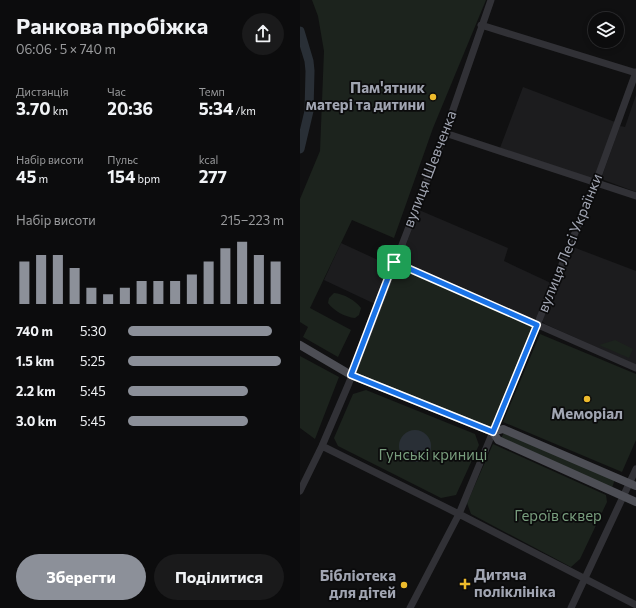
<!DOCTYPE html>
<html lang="uk">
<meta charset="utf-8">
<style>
:root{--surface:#0c0c0d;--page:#1a1a1b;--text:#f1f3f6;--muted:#9a9b9d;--line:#2c2c2e;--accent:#8c9099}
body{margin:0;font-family:Commissioner,sans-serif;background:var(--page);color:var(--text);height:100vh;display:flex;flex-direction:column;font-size:15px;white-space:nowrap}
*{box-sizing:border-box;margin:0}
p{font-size:13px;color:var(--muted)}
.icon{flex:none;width:22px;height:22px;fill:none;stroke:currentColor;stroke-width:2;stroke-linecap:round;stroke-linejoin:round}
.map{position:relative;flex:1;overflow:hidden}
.panel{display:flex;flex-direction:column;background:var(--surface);width:300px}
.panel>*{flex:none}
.controls{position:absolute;left:288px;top:12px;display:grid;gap:8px}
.controls a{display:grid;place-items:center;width:36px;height:36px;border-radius:50%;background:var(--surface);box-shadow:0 2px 6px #0003,0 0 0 1px var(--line);font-size:20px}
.pin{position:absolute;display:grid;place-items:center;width:34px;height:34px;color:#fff;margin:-17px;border-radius:8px;box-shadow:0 2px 6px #0006}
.round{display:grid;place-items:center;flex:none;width:42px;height:42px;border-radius:21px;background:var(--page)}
.headline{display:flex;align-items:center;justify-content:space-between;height:68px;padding:0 16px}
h1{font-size:22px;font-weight:700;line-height:30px}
.stats{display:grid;grid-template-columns:repeat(3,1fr);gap:6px;height:68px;padding:4px 16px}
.stats div{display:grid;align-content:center}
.stats b{font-size:17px;font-weight:700}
.stats small{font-size:11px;font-weight:400}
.stats p{font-size:11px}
.chart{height:112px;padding:8px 16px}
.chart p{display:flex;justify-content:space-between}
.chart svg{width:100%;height:72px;margin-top:4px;stroke:var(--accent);stroke-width:6}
.action{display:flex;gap:8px;margin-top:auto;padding:8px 16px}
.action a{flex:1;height:46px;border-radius:24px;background:var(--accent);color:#fff;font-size:16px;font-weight:700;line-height:46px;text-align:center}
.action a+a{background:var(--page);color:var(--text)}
ul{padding:0 16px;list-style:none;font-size:13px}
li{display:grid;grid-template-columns:64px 48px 1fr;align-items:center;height:30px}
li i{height:10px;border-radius:5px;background:var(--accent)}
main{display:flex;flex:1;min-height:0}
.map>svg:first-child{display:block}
.built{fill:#1c1c1e}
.green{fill:#1c231d}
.water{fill:#292f36}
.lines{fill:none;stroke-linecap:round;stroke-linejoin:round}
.river{stroke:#292f36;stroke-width:9}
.minor{stroke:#313136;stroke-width:7}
.major{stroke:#4d4e55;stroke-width:8}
.route-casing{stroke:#fff;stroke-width:8}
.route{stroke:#1a73e8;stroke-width:5}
.poi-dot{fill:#edbb2c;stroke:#0b0b0c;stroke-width:1.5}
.labels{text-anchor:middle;stroke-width:3.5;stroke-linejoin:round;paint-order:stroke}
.poi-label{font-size:15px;font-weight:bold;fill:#a1a5b2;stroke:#0b0b0c;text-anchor:end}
.street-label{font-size:15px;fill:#a1a5b2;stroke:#0b0b0c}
.park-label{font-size:15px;fill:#789d7d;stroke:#0b0b0c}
</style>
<main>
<section class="panel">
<div class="headline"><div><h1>Ранкова пробіжка</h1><p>06:06 · 5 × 740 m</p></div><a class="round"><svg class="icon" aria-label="share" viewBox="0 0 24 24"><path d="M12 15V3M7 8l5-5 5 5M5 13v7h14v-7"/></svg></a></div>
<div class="stats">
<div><p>Дистанція</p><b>3.70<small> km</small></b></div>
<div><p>Час</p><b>20:36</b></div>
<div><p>Темп</p><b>5:34<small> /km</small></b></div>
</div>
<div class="stats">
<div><p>Набір висоти</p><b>45<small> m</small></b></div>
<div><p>Пульс</p><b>154<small> bpm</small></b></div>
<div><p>kcal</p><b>277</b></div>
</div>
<div class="chart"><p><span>Набір висоти</span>215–223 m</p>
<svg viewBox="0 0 160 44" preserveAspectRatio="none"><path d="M5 44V18M15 44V14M25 44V14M35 44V22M45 44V34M55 44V38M65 44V34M75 44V30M85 44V30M95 44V30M105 44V26M115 44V18M125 44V10M135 44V6M145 44V14M155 44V18"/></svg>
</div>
<ul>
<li><b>740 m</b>5:30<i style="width:92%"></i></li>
<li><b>1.5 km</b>5:25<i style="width:98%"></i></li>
<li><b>2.2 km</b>5:45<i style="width:77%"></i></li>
<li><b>3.0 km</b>5:45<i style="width:77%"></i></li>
</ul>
<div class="action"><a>Зберегти</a><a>Поділитися</a></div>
</section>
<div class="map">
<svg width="336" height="608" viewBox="0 0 336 608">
<rect width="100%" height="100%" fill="#101011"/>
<path class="built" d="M223,87l92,35 -19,55 -3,2 -93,-31z
M336,95v97l-32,-12 -2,-4 18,-50 5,1z
M119,210l89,38 -4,13 49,23 -15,34 -4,1h-4l-124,-56 -3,-3 -1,-5z
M41,243l50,23 -16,38 -51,-24z
M273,247l63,24v94l-91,-41 -3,-3z"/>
<path class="green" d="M12,0h174l-53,128 -39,110 -42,-18 -42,88 41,22 -13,27 -35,-20 5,-10 -8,-5v-123l20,-48 4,-100 -6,-35z
M95,262l142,63 -44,107 -142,-57z
M34,293c10,1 21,7 27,15l-2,7 -4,3c-10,-1 -21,-7 -27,-15l1,-5z
M240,334l96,40v66l-14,32 -119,-50z
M315,340l18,9 -4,9 -30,-13z
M0,356l39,21 -24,62 -15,-11z
M66,390l109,44 4,11 -23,50 -15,3 -103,-52 -4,-8 19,-44z
M204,433l111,46 -3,9 -111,-50z
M193,444l113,51 1,7 -27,57 -9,8 -100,-53 -4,-11z"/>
<path class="water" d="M99 446a16 16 0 1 1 32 0a16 16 0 1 1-32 0Z"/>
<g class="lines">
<path class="river" d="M0,31l9,30 1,10 -1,40 -9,38"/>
<path class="minor" d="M181,25l155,48
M145,133l191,63
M95,262l241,106
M22,446l137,68 177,91
M0,491l22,-45 27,-63 96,-250 46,-133
M110,608l49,-94 137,-332 40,-110
M271,608l65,-139"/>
<path class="major" d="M0,345l51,30 142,57 10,-3 133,57
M193,432l5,8 138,62"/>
</g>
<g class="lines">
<g class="route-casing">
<path id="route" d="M94,262l143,63 -44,107 -142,-57z"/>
</g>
<use href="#route" class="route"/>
</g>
<g class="poi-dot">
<circle cx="133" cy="97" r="4"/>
<circle cx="287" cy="399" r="4"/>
<path d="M163 578h4v4h4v4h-4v4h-4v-4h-4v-4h4z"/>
<circle cx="104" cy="585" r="4"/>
</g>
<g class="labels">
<g class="poi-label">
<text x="125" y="93">Пам'ятник<tspan x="125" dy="17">матері та дитини</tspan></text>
<text x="287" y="419" text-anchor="middle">Меморіал</text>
<text x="174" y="580" text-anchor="start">Дитяча<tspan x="174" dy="17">поліклініка</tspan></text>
<text x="96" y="581">Бібліотека<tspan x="96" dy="17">для дітей</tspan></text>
</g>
<g class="street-label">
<text transform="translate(130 169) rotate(-69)" y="5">вулиця Шевченка</text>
<text transform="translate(270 243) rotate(-68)" y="5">вулиця Лесі Українки</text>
</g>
<g class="park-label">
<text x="133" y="460">Гунські криниці</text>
<text x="258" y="521">Героїв сквер</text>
</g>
</g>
</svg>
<div class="controls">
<a><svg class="icon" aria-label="layers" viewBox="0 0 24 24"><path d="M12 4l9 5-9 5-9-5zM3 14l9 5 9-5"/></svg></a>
</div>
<div class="pin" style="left:94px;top:262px;background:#1e9e55"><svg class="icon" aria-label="arrive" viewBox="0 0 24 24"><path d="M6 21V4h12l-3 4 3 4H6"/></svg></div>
</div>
</main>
